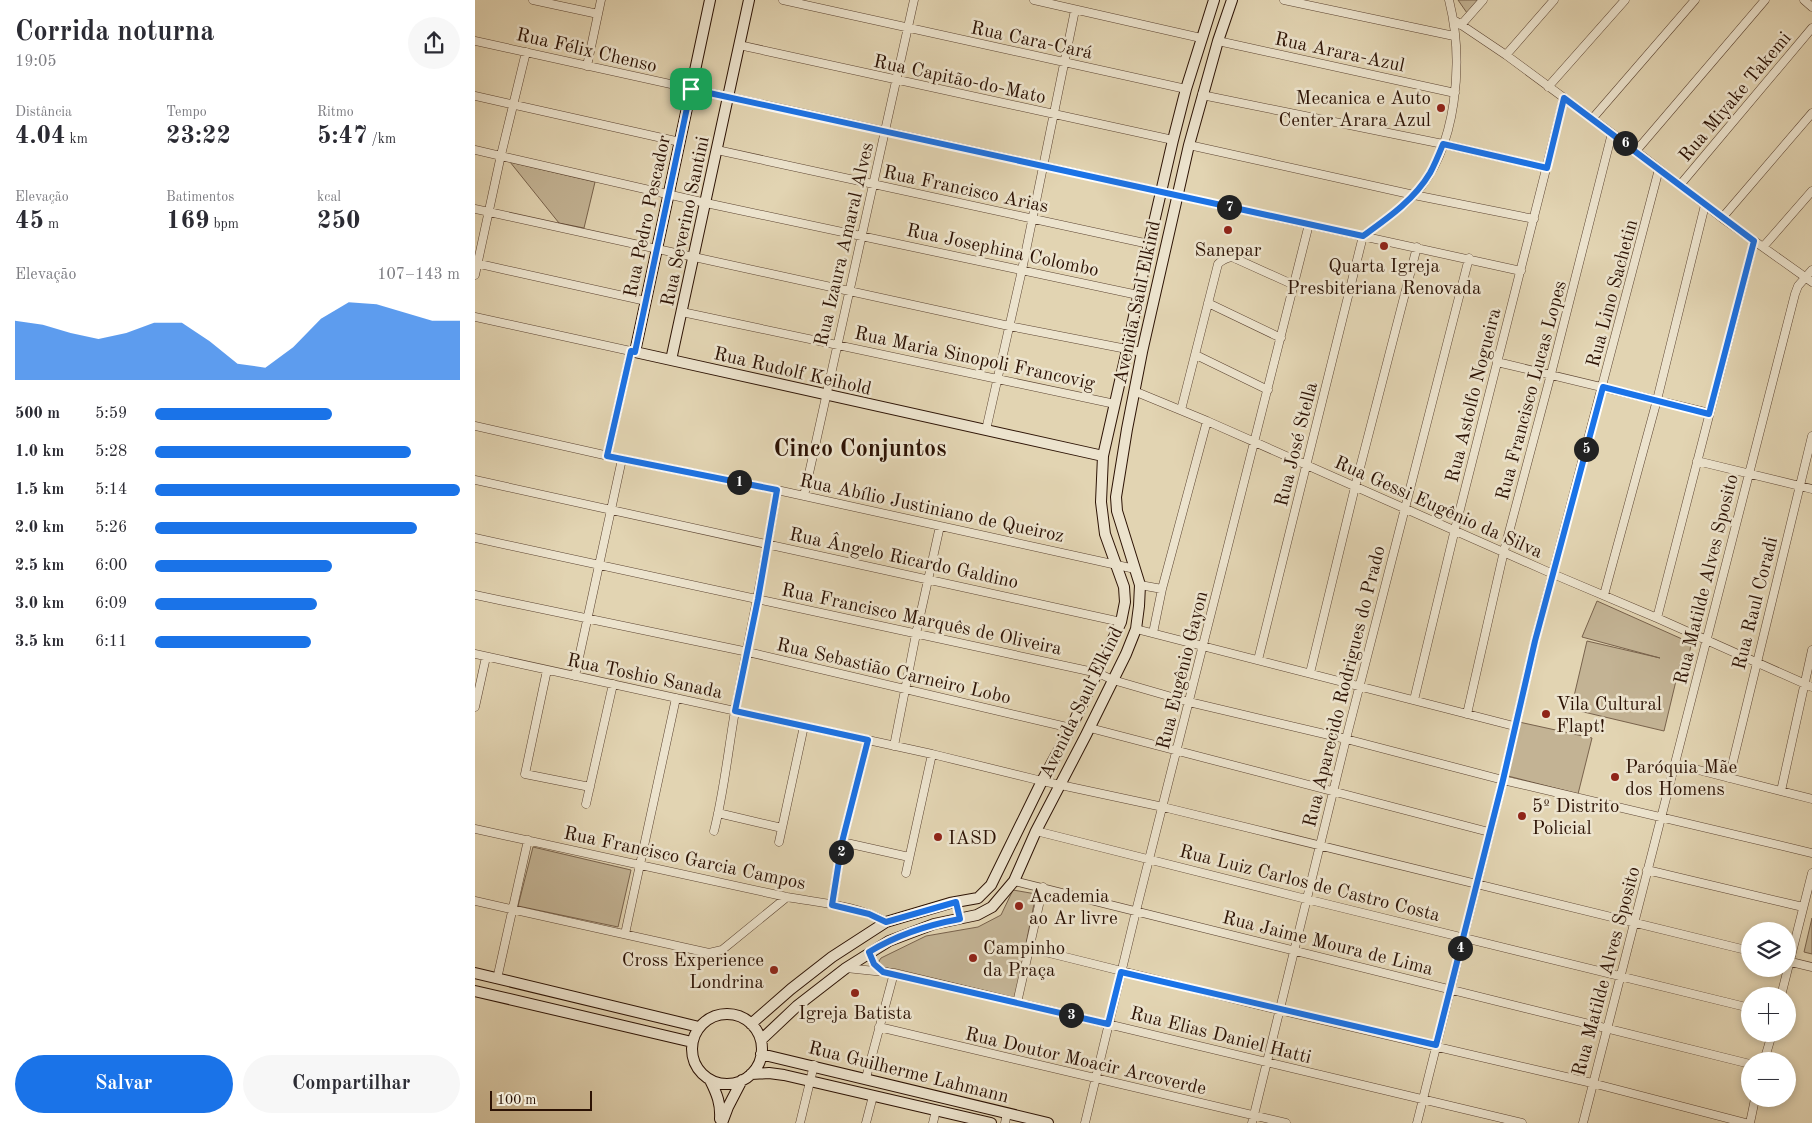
<!DOCTYPE html>
<html lang="pt">
<meta charset="utf-8">
<style>
:root{--surface:#fff;--page:#f7f7f7;--text:#2b2b33;--muted:#7c7c81;--accent:#1a73e8}
body{margin:0;font-family:"Old Standard TT",serif;background:var(--page);color:var(--text);height:100vh;display:flex;flex-direction:column;font-size:19px;white-space:nowrap}
*{box-sizing:border-box;margin:0}
p{font-size:16px;color:var(--muted)}
.icon{flex:none;width:28px;height:28px;fill:none;stroke:currentColor;stroke-width:2;stroke-linecap:round;stroke-linejoin:round}
.map{position:relative;flex:1;overflow:hidden}
.side{display:flex;flex-direction:column;background:var(--surface);width:475px}
.side>*{flex:none}
.tools{position:absolute;left:1266px;top:922px;display:grid;gap:10px}
.tools a{display:grid;place-items:center;width:55px;height:55px;border-radius:50%;background:var(--surface);box-shadow:0 2px 8px #0003;font-size:25px}
.scale{position:absolute;left:15px;bottom:12px;width:102px;box-sizing:border-box;padding-left:5px;border:2px solid #2c1204;border-top:0;font-size:14px;line-height:18px;white-space:nowrap;color:#2c1204;-webkit-text-stroke:4px #ece3cd;paint-order:stroke}
.pin{position:absolute;display:grid;place-items:center;width:42px;height:42px;color:#fff;margin:-21px;border-radius:10px;box-shadow:0 2px 8px #0006}
.km{position:absolute;width:25px;height:25px;margin:-12px;border-radius:50%;background:#222;color:#fff;font-size:14px;line-height:25px;text-align:center}
.round{display:grid;place-items:center;flex:none;width:52px;height:52px;border-radius:26px;background:var(--page)}
.head{display:flex;align-items:center;justify-content:space-between;height:85px;padding:0 15px}
h1{font-size:28px;font-weight:800;line-height:38px}
.stats{display:grid;grid-template-columns:repeat(3,1fr);gap:8px;height:85px;padding:5px 15px}
.stats div{display:grid;align-content:center}
.stats b{font-size:25px;font-weight:800}
.stats small{font-size:14px;font-weight:400}
.stats p{font-size:14px}
.chart{height:140px;padding:10px 15px}
.chart p{display:flex;justify-content:space-between}
.chart svg{width:100%;height:90px;margin-top:5px;fill:var(--accent);opacity:.7}
.cta{display:flex;gap:10px;margin-top:auto;padding:10px 15px}
.cta a{flex:1;height:58px;border-radius:30px;background:var(--accent);color:#fff;font-size:20px;font-weight:800;line-height:58px;text-align:center}
.cta a+a{background:var(--page);color:var(--text)}
ul{padding:0 15px;list-style:none;font-size:16px}
li{display:grid;grid-template-columns:80px 60px 1fr;align-items:center;height:38px}
li i{height:12px;border-radius:6px;background:var(--accent)}
main{display:flex;flex:1;min-height:0}
.map>svg:first-child{display:block}
.green{fill:#c3b394;stroke:#78624c}
.lines{fill:none;stroke-linecap:round;stroke-linejoin:round}
.street-casing{stroke:#5a4230;stroke-width:9}
.secondary-casing{stroke:#2c1204;stroke-width:12}
.street{stroke:#ece3cd;stroke-width:8}
.secondary{stroke:#ece3cd;stroke-width:10}
.route-casing{stroke:#fff;stroke-width:10}
.route{stroke:#1a73e8;stroke-width:6}
.poi-dot{fill:#8f2418;stroke:#ece3cd;stroke-width:2}
.labels{text-anchor:middle;stroke-width:5;stroke-linejoin:round;paint-order:stroke}
.street-label{font-size:19px;fill:#2c1204;stroke:#ece3cd}
.poi-label{font-size:19px;fill:#2c1204;stroke:#ece3cd;text-anchor:start}
.district-label{font-size:24px;font-weight:bold;fill:#2c1204;stroke:#ece3cd}
</style>
<main>
<section class="side">
<div class="head"><div><h1>Corrida noturna</h1><p>19:05</p></div><a class="round"><svg class="icon" aria-label="share" viewBox="0 0 24 24"><path d="M12 15V3M7 8l5-5 5 5M5 13v7h14v-7"/></svg></a></div>
<div class="stats">
<div><p>Distância</p><b>4.04<small> km</small></b></div>
<div><p>Tempo</p><b>23:22</b></div>
<div><p>Ritmo</p><b>5:47<small> /km</small></b></div>
</div>
<div class="stats">
<div><p>Elevação</p><b>45<small> m</small></b></div>
<div><p>Batimentos</p><b>169<small> bpm</small></b></div>
<div><p>kcal</p><b>250</b></div>
</div>
<div class="chart"><p><span>Elevação</span>107–143 m</p>
<svg viewBox="0 0 160 44" preserveAspectRatio="none"><path d="M0 44V15L10 17L20 21L30 24L40 21L50 16L60 16L70 25L80 36L90 38L100 28L110 14L120 6L130 7L140 11L150 15L160 15V44z"/></svg>
</div>
<ul>
<li><b>500 m</b>5:59<i style="width:58%"></i></li>
<li><b>1.0 km</b>5:28<i style="width:84%"></i></li>
<li><b>1.5 km</b>5:14<i style="width:100%"></i></li>
<li><b>2.0 km</b>5:26<i style="width:86%"></i></li>
<li><b>2.5 km</b>6:00<i style="width:58%"></i></li>
<li><b>3.0 km</b>6:09<i style="width:53%"></i></li>
<li><b>3.5 km</b>6:11<i style="width:51%"></i></li>
</ul>
<div class="cta"><a>Salvar</a><a>Compartilhar</a></div>
</section>
<div class="map">
<svg width="1337" height="1123" viewBox="0 0 1337 1123">
<rect width="100%" height="100%" fill="#e2d4b2"/>
<filter id="stains"><feTurbulence type="fractalNoise" baseFrequency=".004" numOctaves="4"/><feColorMatrix values="0 0 0 0 .2 0 0 0 0 .09 0 0 0 0 .02 0 0 0 .5 -.17"/></filter>
<radialGradient id="worn" r=".72"><stop offset=".6" stop-color="#630" stop-opacity="0"/><stop offset="1" stop-color="#630" stop-opacity=".3"/></radialGradient>
<path class="green" d="M983,0h20l-11,13z
M35,162l85,20 -11,46 -25,-5z
M1122,601l94,42 -3,23 -8,-2 -16,67 -93,-22 16,-68 73,17 -78,-21z
M1044,722l73,16 -14,56 -70,-18 -2,-6z
M58,847l98,23 -13,57 -100,-21z
M538,890l23,4 -21,104 -136,-32v-5l2,-3 45,-22 52,-9 23,-12z
M1337,918v36l-8,-2z"/>
<g class="lines">
<g class="street-casing">
<path id="street" d="M58,0l65,14
M308,0l403,89
M559,0l167,38
M809,0l170,36
M1329,0l8,7
M979,20l52,35 130,96 86,67 90,64
M986,25l22,-25
M0,41l1046,230
M743,41l237,52
M264,45l434,95
M1031,55l48,-55
M112,66l14,-66
M1073,87l77,-87
M727,95l241,49 104,24
M0,96l205,46
M1117,119l103,-119
M714,145l225,50 120,24
M0,150l231,53 432,92
M242,150l432,94
M1161,151l129,-151
M1205,185l132,-157
M0,209l534,117 133,26
M1247,218l90,-105
M888,236c17,-13 36,-25 51,-41 44,-47 50,-135 35,-195
M1288,247l49,-56
M0,263l171,38
M0,275l26,-120 25,-103
M733,303l73,35
M207,312l433,92
M0,317l160,35
M721,355l72,35
M1022,362l212,51
M659,391l73,30 346,153 104,44 155,69
M706,410l37,-146c4,-4 7,-6 14,-7l62,28
M0,426l147,33 155,31 358,79
M511,430l36,-160 53,-260
M132,456l24,-105
M1222,461l115,28
M0,480l646,142
M329,496l110,-496
M0,538l623,135 15,7 76,22 157,37 157,41 309,73
M665,585l22,4
M0,595l273,57 323,76
M1129,595l53,-195 48,-195
M1182,618l97,-377
M661,629l378,97
M678,633l9,-44 45,-168
M0,654l457,100 110,27 121,26 587,144
M783,660l105,-424
M72,670l-22,104 65,13
M835,673l45,-186 62,-240
M100,676l47,-217
M939,700l41,-171 109,-431
M0,707l11,-50
M992,714l37,-163 47,-177 61,-241
M615,728l399,104
M419,746l22,-112 24,-108
M1200,764l137,35
M1254,778l83,-342
M1306,791l31,-141
M111,804l27,-120
M243,813l64,15
M0,829l312,68c33,6 70,8 99,25
M239,831c10,-39 14,-80 21,-120 14,-74 30,-147 42,-221
M561,831l270,68 444,109
M304,842l25,-116
M367,842l67,15
M1172,870l156,37
M431,873l26,-119
M539,881l736,183
M0,901l234,52 13,-3 65,-53
M357,905l10,-63 26,-102
M150,934l51,-236
M554,948l250,62 313,73 154,40
M394,953l5,12 9,7
M1312,961l25,6
M371,968l48,5 628,150
M22,979l31,-139
M1306,996l31,-123
M542,1003l26,-116
M404,1027l407,96
M1289,1061l8,-27
M391,1078l28,-105
M325,1123l14,-58
M391,1123l7,-27
M458,1123l3,-13
M530,1123l2,-10
M610,1123l51,-212 173,-687
M777,1123l94,-384 123,-481
M942,1123l86,-343 32,-139 124,-472
M1108,1123l212,-829 3,-8 14,-16
M1275,1123l5,-24"/>
</g>
<g class="secondary-casing">
<path id="secondary" d="M235,0l-75,352 468,104
M196,360l78,-360
M0,973l224,54
M0,991l217,51
M217 1049a35 35 0 1 1 70 0a35 35 0 1 1-70 0Z
M276,1024l40,-35 41,-32 54,-35 64,-19 28,-5 13,-13 51,-104 29,-53 50,-106 4,-20 -1,-15 -19,-53 -4,-32 2,-46 24,-106 22,-106 24,-104 13,-51 28,-89
M286,1040l36,-34 49,-38 43,-27 45,-17 43,-9 15,-8 22,-26 22,-50 50,-96 40,-81 10,-25 3,-23 1,-21 -23,-74 -1,-14 11,-68 15,-77 47,-207 29,-104 14,-41
M286,1054l287,69
M276,1074l18,-1 15,2 207,48
M235,1080c7,14 11,24 10,39
M247,1123l6,-16 14,-27"/>
</g>
<use href="#street" class="street"/>
<use href="#secondary" class="secondary"/>
</g>
<g class="lines">
<g class="route-casing">
<path id="route" d="M216,89l672,147c25,-18 51,-36 67,-63 5,-9 9,-19 13,-29l104,24 17,-70 190,143 -45,173 -106,-27 -68,254 -32,139 -67,265 -315,-73 -13,52 -225,-52 -9,-8 -5,-12c28,-17 58,-27 91,-33l-4,-17 -70,20 -17,-8 -37,-9 10,-63 26,-102 -133,-29 23,-112 19,-109 -170,-34 24,-105 4,1z"/>
</g>
<use href="#route" class="route"/>
</g>
<g class="poi-dot">
<circle cx="966" cy="108" r="5"/>
<circle cx="753" cy="230" r="5"/>
<circle cx="909" cy="246" r="5"/>
<circle cx="1071" cy="714" r="5"/>
<circle cx="1140" cy="777" r="5"/>
<circle cx="1047" cy="816" r="5"/>
<circle cx="463" cy="837" r="5"/>
<circle cx="544" cy="906" r="5"/>
<circle cx="498" cy="958" r="5"/>
<circle cx="299" cy="970" r="5"/>
<circle cx="380" cy="993" r="5"/>
</g>
<g class="labels">
<g class="street-label">
<text transform="translate(557 39) rotate(12)" y="7">Rua Cara-Cará</text>
<text transform="translate(112 49) rotate(13)" y="7">Rua Félix Chenso</text>
<text transform="translate(865 51) rotate(12)" y="7">Rua Arara-Azul</text>
<text transform="translate(485 78) rotate(12)" y="7">Rua Capitão-do-Mato</text>
<text transform="translate(1259 96) rotate(-50)" y="7">Rua Miyake Takemi</text>
<text transform="translate(491 188) rotate(12)" y="7">Rua Francisco Arias</text>
<text transform="translate(171 216) rotate(-78)" y="7">Rua Pedro Pescador</text>
<text transform="translate(209 221) rotate(-78)" y="7">Rua Severino Santini</text>
<text transform="translate(368 244) rotate(-77)" y="7">Rua Izaura Amaral Alves</text>
<text transform="translate(528 249) rotate(12)" y="7">Rua Josephina Colombo</text>
<text transform="translate(1136 293) rotate(-75)" y="7">Rua Lino Sachetin</text>
<text transform="translate(661 302) rotate(-78)" y="7">Avenida Saul Elkind</text>
<text transform="translate(500 357) rotate(12)" y="7">Rua Maria Sinopoli Francovig</text>
<text transform="translate(318 370) rotate(13)" y="7">Rua Rudolf Keihold</text>
<text transform="translate(1055 390) rotate(-75)" y="7">Rua Francisco Lucas Lopes</text>
<text transform="translate(997 395) rotate(-76)" y="7">Rua Astolfo Nogueira</text>
<text transform="translate(820 444) rotate(-76)" y="7">Rua José Stella</text>
<text transform="translate(964 506) rotate(24)" y="7">Rua Gessi Eugênio da Silva</text>
<text transform="translate(457 507) rotate(12)" y="7">Rua Abílio Justiniano de Queiroz</text>
<text transform="translate(429 557) rotate(12)" y="7">Rua Ângelo Ricardo Galdino</text>
<text transform="translate(1230 579) rotate(-76)" y="7">Rua Matilde Alves Sposito</text>
<text transform="translate(1279 603) rotate(-76)" y="7">Rua Raul Coradi</text>
<text transform="translate(447 618) rotate(12)" y="7">Rua Francisco Marquês de Oliveira</text>
<text transform="translate(419 670) rotate(13)" y="7">Rua Sebastião Carneiro Lobo</text>
<text transform="translate(706 670) rotate(-76)" y="7">Rua Eugênio Gayon</text>
<text transform="translate(170 675) rotate(12)" y="7">Rua Toshio Sanada</text>
<text transform="translate(868 686) rotate(-76)" y="7">Rua Aparecido Rodrigues do Prado</text>
<text transform="translate(605 702) rotate(-64)" y="7">Avenida Saul Elkind</text>
<text transform="translate(210 857) rotate(12)" y="7">Rua Francisco Garcia Campos</text>
<text transform="translate(835 882) rotate(14)" y="7">Rua Luiz Carlos de Castro Costa</text>
<text transform="translate(853 942) rotate(14)" y="7">Rua Jaime Moura de Lima</text>
<text transform="translate(1130 971) rotate(-75)" y="7">Rua Matilde Alves Sposito</text>
<text transform="translate(746 1034) rotate(14)" y="7">Rua Elias Daniel Hatti</text>
<text transform="translate(611 1060) rotate(13)" y="7">Rua Doutor Moacir Arcoverde</text>
<text transform="translate(434 1071) rotate(14)" y="7">Rua Guilherme Lahmann</text>
</g>
<g class="poi-label">
<text x="956" y="104" text-anchor="end">Mecanica e Auto<tspan x="956" dy="22">Center Arara Azul</tspan></text>
<text x="753" y="256" text-anchor="middle">Sanepar</text>
<text x="909" y="272" text-anchor="middle">Quarta Igreja<tspan x="909" dy="22">Presbiteriana Renovada</tspan></text>
<text x="1081" y="710">Vila Cultural<tspan x="1081" dy="22">Flapt!</tspan></text>
<text x="1150" y="773">Paróquia Mãe<tspan x="1150" dy="22">dos Homens</tspan></text>
<text x="1057" y="812">5º Distrito<tspan x="1057" dy="22">Policial</tspan></text>
<text x="473" y="844">IASD</text>
<text x="554" y="902">Academia<tspan x="554" dy="22">ao Ar livre</tspan></text>
<text x="508" y="954">Campinho<tspan x="508" dy="22">da Praça</tspan></text>
<text x="289" y="966" text-anchor="end">Cross Experience<tspan x="289" dy="22">Londrina</tspan></text>
<text x="380" y="1019" text-anchor="middle">Igreja Batista</text>
</g>
<g class="district-label">
<text x="385" y="456">Cinco Conjuntos</text>
</g>
</g>
<rect width="100%" height="100%" filter="url(#stains)"/>
<rect width="100%" height="100%" fill="url(#worn)"/>
</svg>
<div class="tools">
<a><svg class="icon" aria-label="layers" viewBox="0 0 24 24"><path d="M12 4l9 5-9 5-9-5zM3 14l9 5 9-5"/></svg></a>
<a>+</a>
<a>−</a>
</div>
<div class="scale">100 m</div>
<div class="pin" style="left:216px;top:89px;background:#1e9e55"><svg class="icon" aria-label="arrive" viewBox="0 0 24 24"><path d="M6 21V4h12l-3 4 3 4H6"/></svg></div>
<b class="km" style="left:264px;top:482px">1</b>
<b class="km" style="left:366px;top:852px">2</b>
<b class="km" style="left:596px;top:1015px">3</b>
<b class="km" style="left:985px;top:948px">4</b>
<b class="km" style="left:1111px;top:449px">5</b>
<b class="km" style="left:1150px;top:143px">6</b>
<b class="km" style="left:754px;top:207px">7</b>
</div>
</main>
